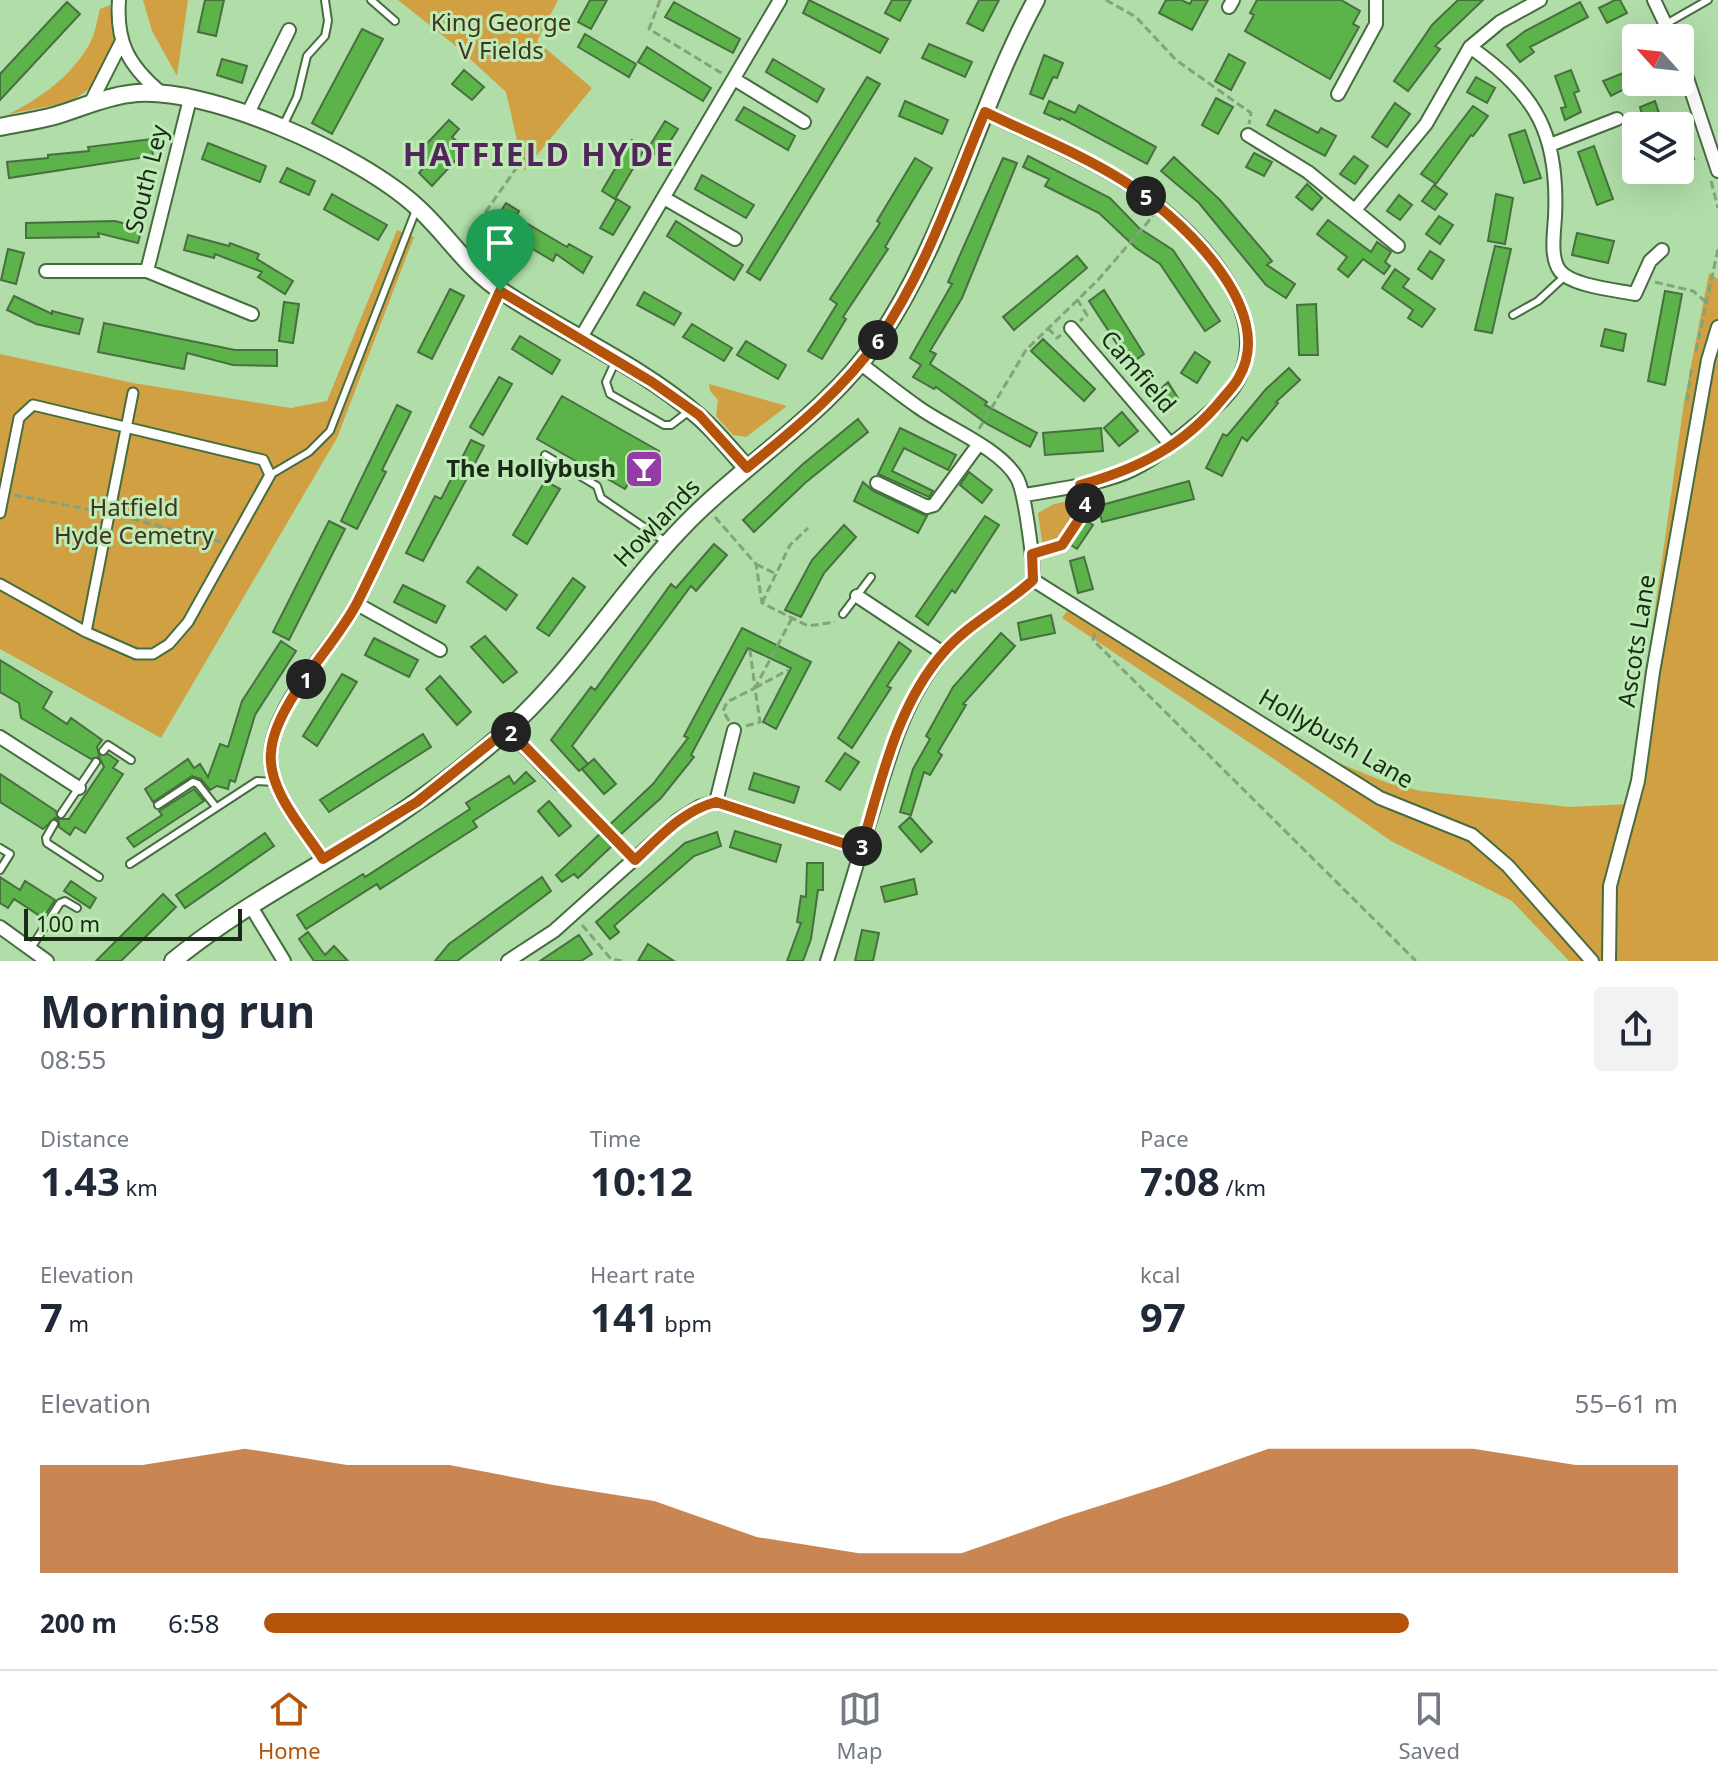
<!DOCTYPE html>
<meta charset="utf-8">
<style>
:root{--surface:#fff;--page:#f2f2f3;--text:#1f2937;--muted:#747a83;--line:#e0e1e3;--accent:#b45309}
body{margin:0;font-family:"Noto Sans",sans-serif;background:var(--page);color:var(--text);height:100vh;display:flex;flex-direction:column;font-size:30px;white-space:nowrap}
*{box-sizing:border-box;margin:0}
p{font-size:26px;color:var(--muted)}
.icon{flex:none;width:44px;height:44px;fill:none;stroke:currentColor;stroke-width:2;stroke-linecap:round;stroke-linejoin:round}
.map{position:relative;height:961px;overflow:hidden}
.drawer{display:flex;flex-direction:column;background:var(--surface);flex:1}
.drawer>*{flex:none}
.needle{width:52px;rotate:297deg}
.fabs{position:absolute;left:1622px;top:24px;display:grid;gap:16px}
.fabs a{display:grid;place-items:center;width:72px;height:72px;border-radius:8px;background:var(--surface);box-shadow:0 8px 32px #0002;font-size:40px}
.scale{position:absolute;left:24px;bottom:20px;width:218px;box-sizing:border-box;padding-left:8px;border:4px solid #192a16;border-top:0;font-size:22px;line-height:28px;white-space:nowrap;color:#192a16;-webkit-text-stroke:6px #beeab6;paint-order:stroke}
.pin{position:absolute;display:grid;place-items:center;width:68px;height:68px;color:#fff;margin:-82px -34px;border-radius:50% 50% 50% 0;rotate:-45deg;box-shadow:0 0 8px #0007}
.pin .icon{rotate:45deg}
.km{position:absolute;width:40px;height:40px;margin:-20px;border-radius:50%;background:#222;color:#fff;font-size:22px;line-height:40px;text-align:center}
.round{display:grid;place-items:center;flex:none;width:84px;height:84px;border-radius:8px;background:var(--page)}
.summary{display:flex;align-items:center;justify-content:space-between;height:136px;padding:0 40px}
h1{font-size:44px;font-weight:700;line-height:60px}
.figures{display:grid;grid-template-columns:repeat(3,1fr);gap:12px;height:136px;padding:8px 40px}
.figures div{display:grid;align-content:center}
.figures b{font-size:40px;font-weight:700}
.figures small{font-size:22px;font-weight:400}
.figures p{font-size:22px}
.chart{height:224px;padding:16px 40px}
.chart p{display:flex;justify-content:space-between}
.chart svg{width:100%;height:144px;margin-top:8px;fill:var(--accent);opacity:.7}
ul{padding:0 40px;list-style:none;font-size:26px}
li{display:grid;grid-template-columns:128px 96px 1fr;align-items:center;height:60px}
li i{height:20px;border-radius:10px;background:var(--accent)}
.tabs{display:flex;justify-content:space-around;align-items:center;height:112px;border-top:2px solid var(--line);background:var(--surface);font-size:22px;color:var(--muted)}
.tabs a{display:grid;justify-items:center;gap:4px}
.tabs .on{color:var(--accent)}
.map>svg:first-child{display:block}
.green{fill:#d1a043}
.building{fill:#5bb34a;stroke:#486f40;stroke-width:2}
.lines{fill:none;stroke-linecap:round;stroke-linejoin:round}
.service-casing{stroke:#466d3f;stroke-width:10}
.pedestrian-casing{stroke:#466d3f;stroke-width:13}
.minor-casing{stroke:#466d3f;stroke-width:16}
.tertiary-casing{stroke:#466d3f;stroke-width:20}
.path{stroke:#81a47a;stroke-width:3;stroke-dasharray:8 4;stroke-linecap:butt}
.service{stroke:#fff;stroke-width:6}
.pedestrian{stroke:#fff;stroke-width:9}
.minor{stroke:#fff;stroke-width:12}
.tertiary{stroke:#fff;stroke-width:16}
.route-casing{stroke:#fff;stroke-width:16}
.route{stroke:#b45309;stroke-width:10}
.labels{text-anchor:middle;stroke-width:6;stroke-linejoin:round;paint-order:stroke}
.park-label{font-size:24px;fill:#40341e;stroke:#beeab6}
.street-label{font-size:24px;fill:#192a16;stroke:#beeab6}
.poi-label{font-size:24px;font-weight:bold;fill:#192a16;stroke:#beeab6;text-anchor:end}
.district-label{font-size:32px;font-weight:bold;letter-spacing:2px;fill:#52265b;stroke:#beeab6}
</style>
<div class="map">
<svg width="1718" height="961" viewBox="0 0 1718 961">
<rect width="100%" height="100%" fill="#b1dda9"/>
<path class="green" d="M143,0h45l-11,76 -25,-45z
M398,0h160l-21,41 55,47 -68,83 -18,-79 -49,-45z
M110,5l7,43 -17,34 -30,20 -61,12c32,-16 61,-37 80,-69 6,-10 8,-24 11,-36z
M397,230l17,7 -77,201 -176,300 -161,-89v-295l133,29 158,25 36,-7z
M1709,273l9,6v682h-149l-57,-60 -121,-60 -120,-84 -209,-139 13,-18 266,164 47,19 33,8 149,16 58,-3 56,-402z
M709,384l78,22 -41,31 -13,-2 -17,-19 2,-16 -8,-9z
M1079,499l4,10 -23,35 -17,5 -5,-36 16,-9z"/>
<path class="building" d="M205,0h19l-8,36 -18,-4z
M590,0h17l-16,29 -13,-7z
M809,0l79,39 -8,14 -77,-40z
M892,0h19l-11,21 -15,-8z
M979,0h20l-16,31 -16,-8z
M1166,0h15l9,4 2,-4h16l-16,30 -33,-17z
M1257,0h84l19,11 -7,13 6,3 -29,52 -85,-48 9,-16 -4,-2z
M1458,0h25l-48,46 5,3 -32,42 -14,-10 38,-56z
M1615,0h5l7,13 -20,10 -8,-15z
M67,2l13,12 -80,86v-26z
M674,2l66,37 -7,14 -68,-36z
M1580,2l8,15 -58,30 4,5 -14,10 -13,-17 18,-14z
M362,29l21,10 -51,95 -20,-11z
M585,34l51,30 -7,13 -51,-30z
M929,44l43,18 -7,15 -43,-19z
M647,47l64,41 -8,13 -65,-39z
M1229,54l16,9 -14,27 -16,-9z
M1044,55l19,8 -6,15 -4,-1 -10,22 -13,-5z
M222,59l25,7 -5,17 -25,-8z
M773,59l51,30 -7,13 -51,-30z
M1636,68v15l-25,13 -8,-15z
M464,70l20,17 -12,13 -20,-16z
M1571,70l8,21 -5,2 7,19 -16,8 -4,-12 5,-1 -11,-31z
M867,77l13,7 -120,196 -13,-8z
M1476,77l19,11 -8,15 -20,-11z
M1216,98l17,9 -15,27 -16,-9z
M905,101l43,19 -6,14 -43,-18z
M1049,101l26,12 4,-8 77,42 -9,17 -86,-46 -1,2 -16,-7z
M1655,101l7,21 -17,4 -5,-19z
M1395,103l15,11 -23,33 -15,-10z
M1473,106l15,10 -15,20 -2,-1 -35,49 -15,-10z
M744,107l51,29 -7,14 -52,-30z
M1275,110l43,23 3,-5 15,8 -11,20 -58,-31z
M449,120l10,9 -7,8 14,12 -34,37 -13,-13 9,-11 -10,-9z
M665,121l13,8 -18,28 -13,-7z
M1680,126l14,33 -14,6z
M1525,130l16,48 -17,5 -15,-48z
M151,139l2,17 -144,22 -2,-16 41,-4v-3l41,-4 -1,-4z
M632,140l13,8 -30,51 -13,-8z
M208,143l58,23 -6,16 -58,-23z
M1594,146l19,53 -16,6 -19,-53z
M1254,153l18,9 -8,14 -18,-9z
M1028,156l82,42 29,30 34,22 47,71 -15,10 -45,-67 -24,-16 -37,-35 -54,-27 4,-7 -26,-12z
M1354,156l14,10 -13,18 -15,-10z
M1174,157l46,43 52,61 -5,4 28,19 -9,14 -20,-13 -67,-82 -38,-32z
M915,158l17,10 -47,79 3,2 -45,68 3,2 -24,40 -14,-8 29,-47 -7,-5 50,-76 -3,-2z
M1003,158l14,5 -55,135 -32,53 6,3 -6,10 57,38 -2,3 52,28 -7,14 -43,-23 -51,-37 -2,2 -21,-12 8,-12 -11,-7 42,-74 -4,-2z
M287,168l28,13 -6,14 -29,-13z
M702,175l52,30 -8,13 -51,-29z
M1307,184l15,14 -10,12 -16,-13z
M1434,185l13,9 -12,16 -13,-9z
M332,194l55,31 -9,15 -54,-31z
M1496,194l17,4 -8,46 -17,-3z
M1399,195l13,10 -12,15 -13,-9z
M617,199l13,8 -17,28 -13,-7z
M506,203l13,8 -3,6 51,30 2,-3 23,13 -9,16 -27,-19 -3,7 -61,-36z
M1439,216l14,9 -13,19 -14,-10z
M1328,220l43,32 6,-10 14,10 -6,10 5,4 -6,8 -21,-15 -15,18 -10,-8 9,-12 -30,-23z
M115,221l27,7 -4,15 -40,-10 1,4 -73,1v-15z
M676,221l67,44 -9,15 -67,-44z
M1577,233l37,8 -6,22 -36,-8z
M188,235l41,11 1,-3 29,11 -2,5 36,22 -8,13 -27,-17 4,-5 -47,-18 -1,4 -30,-8z
M1495,246l16,3 -19,84 -17,-3z
M8,249l16,4 -8,31 -15,-4z
M1430,251l14,9 -12,19 -14,-10z
M1077,256l10,12 -73,62 -11,-13z
M1395,269l14,10 -6,8 32,22 -13,18 -14,-9 5,-8 -31,-22z
M450,289l14,7 -32,63 -14,-7z
M1104,290l40,64 -14,10 -41,-63z
M1665,291l17,3 -17,91 -17,-4z
M644,292l37,21 -7,12 -37,-20z
M14,296l38,18v-3l31,8 -4,15 -43,-10 -29,-14z
M284,302l15,2 -6,39 -14,-2z
M1316,304l2,51h-19l-2,-50z
M104,323l131,27h42v16l-44,-1 -46,-12 -3,16 -86,-17z
M692,324l40,24 -8,13 -41,-24z
M1605,329l21,5 -3,17 -22,-5z
M520,336l40,24 -8,14 -40,-25z
M1043,339l52,50 -11,12 -53,-50z
M746,341l40,24 -8,14 -41,-24z
M1195,352l15,10 -13,21 -16,-10z
M1289,368l11,12 -24,22 2,1 -31,38 -5,-4 -20,39 -16,-8 17,-34 4,2 39,-47z
M499,377l13,7 -29,51 -13,-8z
M1168,382l10,16 -16,14 -12,-13z
M562,396l97,55 -19,33 -9,-5 -6,10 -88,-50z
M397,405l14,7 -29,58 4,2 -29,57 -16,-8z
M1122,412l16,19 -19,15 -15,-18z
M858,419l10,13 -63,51 -51,49 -11,-12 60,-56z
M900,428l56,27 -8,15 -44,-22 -12,23 41,20 -4,6 -51,-23z
M1101,428l2,23 -58,4 -2,-22z
M471,440l13,6 -61,115 -17,-8 29,-57 6,3z
M969,472l23,18 -10,13 -22,-18z
M545,481l15,8 -33,55 -14,-9z
M1189,481l5,18 -92,23 -4,-16z
M863,482l10,9 54,25 -9,17 -64,-32z
M985,516l14,9 -44,68 -3,-3 -24,35 -12,-9z
M1082,518l11,7 -16,24 -11,-7z
M329,521l16,8 -56,111 -16,-8z
M844,525l12,12 -32,36 -23,44 -16,-7 27,-50z
M714,544l13,11 -31,36 -5,-5 -119,160 16,18 -9,7 -28,-31 40,-53 4,3 76,-106 5,4z
M1084,557l9,32 -15,4 -8,-32z
M478,567l39,28 -11,15 -39,-28z
M573,578l12,9 -36,49 -12,-8z
M403,585l42,21 -9,17 -42,-21z
M1051,615l4,18 -34,7 -3,-17z
M742,628l69,34 -35,67 -13,-7 28,-54 -43,-20 -57,107 3,2 -33,41 -51,46 2,2 -34,32 -4,-4 -12,8 -6,-7 97,-91 35,-46 -4,-2z
M1001,633l14,13 -52,58 3,1 -28,47 4,3 -12,20 -6,-3 -13,43 -11,-3 13,-43 17,-30 -4,-3 27,-49z
M485,636l32,36 -14,11 -32,-36z
M374,638l44,22 -9,17 -44,-22z
M281,641l15,10 -41,64 -20,67 -5,-2 -2,9 -11,-3 -7,4 -9,-11 -9,-3 -39,26 -8,-13 43,-30 6,9 6,-4 8,13 12,-33 8,3 14,-46z
M899,642l12,9 -24,35 4,2 -39,60 -14,-10z
M0,660l52,32 -9,16 24,16 4,-6 31,22 -5,7 2,8 9,-1 10,7 -5,7 10,6 -38,59 -10,-6 -5,8 -11,-8v-5l-4,-4 -12,11 -43,-27v-28l56,37 2,8h11l35,-52 -5,-10 -8,2 -70,-41 -2,-15 -19,-11z
M342,674l15,8 -40,64 -14,-10z
M440,676l31,36 -14,13 -31,-36z
M423,734l8,13 -102,65 -9,-12z
M845,753l14,9 -19,28 -14,-9z
M594,759l22,25 -12,10 -22,-25z
M526,772l9,9 -62,40 4,6 -97,62 -3,-5 -71,45 -9,-14 66,-41 2,3 105,-68 -4,-6 43,-27 5,8z
M754,773l45,14 -5,16 -45,-14z
M194,789l10,12 -70,46 -7,-9 35,-23 -3,-4z
M549,801l22,25 -12,10 -21,-25z
M910,817l22,25 -11,10 -22,-25z
M735,831l46,14 -5,17 -46,-15z
M717,832l4,14 -27,10 -80,70 5,6 -9,7 -14,-17 89,-79z
M265,833l9,13 -89,62 -9,-13z
M807,863h16v27h-5l-7,49 -8,22h-16l14,-38 -4,-1 4,-26 5,1z
M0,877l20,13 5,-9 30,19 -12,18 -29,-19 -6,9 -8,-5z
M542,877l9,14 -13,10 -81,60h-22l14,-17z
M914,879l3,15 -32,8 -4,-15z
M71,881l25,17 -6,10 -26,-17z
M163,894l13,13 -55,54h-25z
M862,930l17,3 -6,28h-18z
M308,932l17,23 9,-9 14,15h-34l-15,-22z
M579,935l13,19 -11,7h-41z
M648,944l26,17h-36z"/>
<g class="lines">
<g class="service-casing">
<path id="service" d="M371,0l24,21
M1666,24l42,-24
M283,126l14,-29 10,-41 18,-20 3,-15 -3,-21
M1513,315l25,-14 27,-25
M616,360l-10,22 4,12 54,31h7l17,-13
M545,455l52,31 4,12 65,44
M270,475l39,-23 21,-21 86,-221
M843,614l28,-37
M103,751l5,-6 23,15
M158,805l35,-23 5,2 18,23
M61,814l35,-52
M54,824l-8,14 1,5 52,34
M0,848l10,6 -10,16
M130,864l127,-83 17,1
M31,948l29,-45 5,-2 12,7"/>
</g>
<g class="pedestrian-casing">
<path id="pedestrian" d="M0,513l19,-95 14,-13 230,55 7,15 -82,147 -19,22 -16,10h-17l-50,-22 -86,-48
M86,632l47,-239"/>
</g>
<g class="minor-casing">
<path id="minor" d="M119,0c-3,42 9,65 41,92
M1654,0l18,38
M1229,7l4,-7
M1470,47c67,47 89,88 85,170 -1,17 -5,41 5,54 12,15 56,19 75,23l15,-33 12,-11
M1680,57l38,114
M734,79l70,43
M1338,94l38,-70v-24
M90,104l32,-63
M985,112c59,29 124,53 175,95 46,38 108,105 80,169 -8,19 -30,36 -45,49 -22,18 -43,37 -70,48 -31,12 -67,16 -100,22
M247,115l42,-85
M1248,135l60,37 90,74
M1550,145l67,-26
M664,198l71,41
M1355,210l71,-86 44,-77 30,-25 40,-22
M46,271h101l105,43
M147,271l43,-172
M1071,328l100,117
M580,339l200,-339
M877,483l50,24 7,-2 44,-60
M1033,580l347,218 92,37 36,31 84,95
M857,596l86,57
M357,604l83,46
M508,729l52,55
M0,737l79,51
M716,802l18,-72
M323,859c-19,-30 -56,-69 -52,-107 4,-53 64,-104 87,-151 51,-102 95,-207 142,-310
M250,905l34,56
M0,927l47,34
M508,961l46,-30 124,-111 21,-13 17,-5 145,47
M827,961c16,-49 30,-98 45,-147 17,-56 32,-115 71,-161 26,-30 62,-47 90,-73 1,-17 -8,-88 -16,-102 -17,-30 -70,-50 -99,-71 -20,-14 -39,-29 -58,-44
M1609,961l1,-75 28,-105 15,-109 55,-312 10,-33"/>
</g>
<g class="tertiary-casing">
<path id="tertiary" d="M0,127c18,-4 36,-6 54,-11 25,-7 49,-19 75,-22 76,-11 232,61 288,113 30,27 51,63 86,85 63,42 136,73 194,123 18,15 34,36 50,53
M173,961c62,-51 133,-87 200,-130 47,-30 91,-63 133,-100 74,-66 124,-156 197,-224 59,-55 131,-102 177,-170 69,-103 97,-228 156,-337"/>
</g>
<path class="path" d="M660,0l-11,29 74,45
M1106,0l30,17 40,43 75,53 -2,11
M1711,181l7,27
M475,245v-18l59,-84
M1655,282l38,9 13,11
M1077,299l10,16 -7,6
M1048,328l9,10 4,-3
M1696,351l22,-102
M1687,401l5,-35
M979,429l47,-79 72,-70 55,-64
M14,495l83,16
M120,516l101,26
M715,517l41,47 6,39 46,23 27,-4
M1043,551l19,-6 24,-36 -3,-13
M756,564l18,9
M762,603l28,-58 18,-17
M1095,633l-2,7 323,321
M755,688l33,-18
M729,721l-6,-10 4,-9 28,-14 -5,-38
M746,726l14,-4 -5,-34 37,-70
M567,792l60,59
M582,925l29,34 11,2"/>
<use href="#service" class="service"/>
<use href="#pedestrian" class="pedestrian"/>
<use href="#minor" class="minor"/>
<use href="#tertiary" class="tertiary"/>
</g>
<g class="lines">
<g class="route-casing">
<path id="route" d="M985,112c45,22 94,41 137,68 53,33 159,128 116,199 -4,7 -10,13 -15,19 -39,48 -85,71 -143,87l6,24 -24,36 -30,9 1,26c-28,26 -64,43 -90,73 -47,54 -62,129 -82,196l-145,-47c-34,9 -56,35 -81,58l-127,-131 -91,73 -94,57c-19,-30 -56,-69 -52,-107 4,-50 65,-106 87,-151 51,-102 95,-207 142,-310l152,91 47,33 48,53c46,-38 96,-78 131,-128 48,-69 75,-152 107,-228z"/>
</g>
<use href="#route" class="route"/>
</g>
<defs>
<g id="bar-square" transform="scale(2)"><rect x="-9" y="-9" width="18" height="18" rx="4" fill="#953ba7" stroke="#beeab6"/><path d="M-6-5H6L.8 .8V4.5H3.5V6h-7V4.5H-.8V.8Z" fill="#fff"/></g>
</defs>
<g fill-rule="evenodd">
<use href="#bar-square" x="644" y="469"/>
</g>
<g class="labels">
<g class="park-label">
<text x="501" y="31">King George<tspan x="501" dy="28">V Fields</tspan></text>
<text x="134" y="516">Hatfield<tspan x="134" dy="28">Hyde Cemetry</tspan></text>
</g>
<g class="street-label">
<text transform="translate(147 179) rotate(-76)" y="8">South Ley</text>
<text transform="translate(1138 372) rotate(49)" y="8">Camfield</text>
<text transform="translate(657 523) rotate(-46)" y="8">Howlands</text>
<text transform="translate(1637 641) rotate(-81)" y="8">Ascots Lane</text>
<text transform="translate(1336 739) rotate(30)" y="8">Hollybush Lane</text>
</g>
<g class="poi-label">
<text x="616" y="477">The Hollybush</text>
</g>
<g class="district-label">
<text x="539" y="166">HATFIELD HYDE</text>
</g>
</g>
</svg>
<div class="fabs">
<a><svg class="needle" viewBox="-14 -14 28 28"><path d="M0-13l5 13h-10z" fill="#e53935"/><path d="M0 13l5-13h-10z" fill="#747a83"/></svg></a>
<a><svg class="icon" aria-label="layers" viewBox="0 0 24 24"><path d="M12 4l9 5-9 5-9-5zM3 14l9 5 9-5"/></svg></a>
</div>
<div class="scale">100 m</div>
<div class="pin" style="left:500px;top:291px;background:#1e9e55"><svg class="icon" aria-label="arrive" viewBox="0 0 24 24"><path d="M6 21V4h12l-3 4 3 4H6"/></svg></div>
<b class="km" style="left:306px;top:679px">1</b>
<b class="km" style="left:511px;top:732px">2</b>
<b class="km" style="left:862px;top:846px">3</b>
<b class="km" style="left:1085px;top:503px">4</b>
<b class="km" style="left:1146px;top:196px">5</b>
<b class="km" style="left:878px;top:340px">6</b>
</div>
<section class="drawer">
<div class="summary"><div><h1>Morning run</h1><p>08:55</p></div><a class="round"><svg class="icon" aria-label="share" viewBox="0 0 24 24"><path d="M12 15V3M7 8l5-5 5 5M5 13v7h14v-7"/></svg></a></div>
<div class="figures">
<div><p>Distance</p><b>1.43<small> km</small></b></div>
<div><p>Time</p><b>10:12</b></div>
<div><p>Pace</p><b>7:08<small> /km</small></b></div>
</div>
<div class="figures">
<div><p>Elevation</p><b>7<small> m</small></b></div>
<div><p>Heart rate</p><b>141<small> bpm</small></b></div>
<div><p>kcal</p><b>97</b></div>
</div>
<div class="chart"><p><span>Elevation</span>55–61 m</p>
<svg viewBox="0 0 160 44" preserveAspectRatio="none"><path d="M0 44V11L10 11L20 6L30 11L40 11L50 17L60 22L70 33L80 38L90 38L100 27L110 17L120 6L130 6L140 6L150 11L160 11V44z"/></svg>
</div>
<ul>
<li><b>200 m</b>6:58<i style="width:81%"></i></li>
</ul>
</section>
<nav class="tabs">
<a class="on"><svg class="icon" aria-label="home" viewBox="0 0 24 24"><path d="M3 11l9-7 9 7M6 9v11h12V9"/></svg>Home</a>
<a><svg class="icon" aria-label="map" viewBox="0 0 24 24"><path d="M3 6l6-2 6 2 6-2v14l-6 2-6-2-6 2zM9 4v14M15 6v14"/></svg>Map</a>
<a><svg class="icon" aria-label="saved" viewBox="0 0 24 24"><path d="M7 4h10v16l-5-4-5 4z"/></svg>Saved</a>
</nav>
